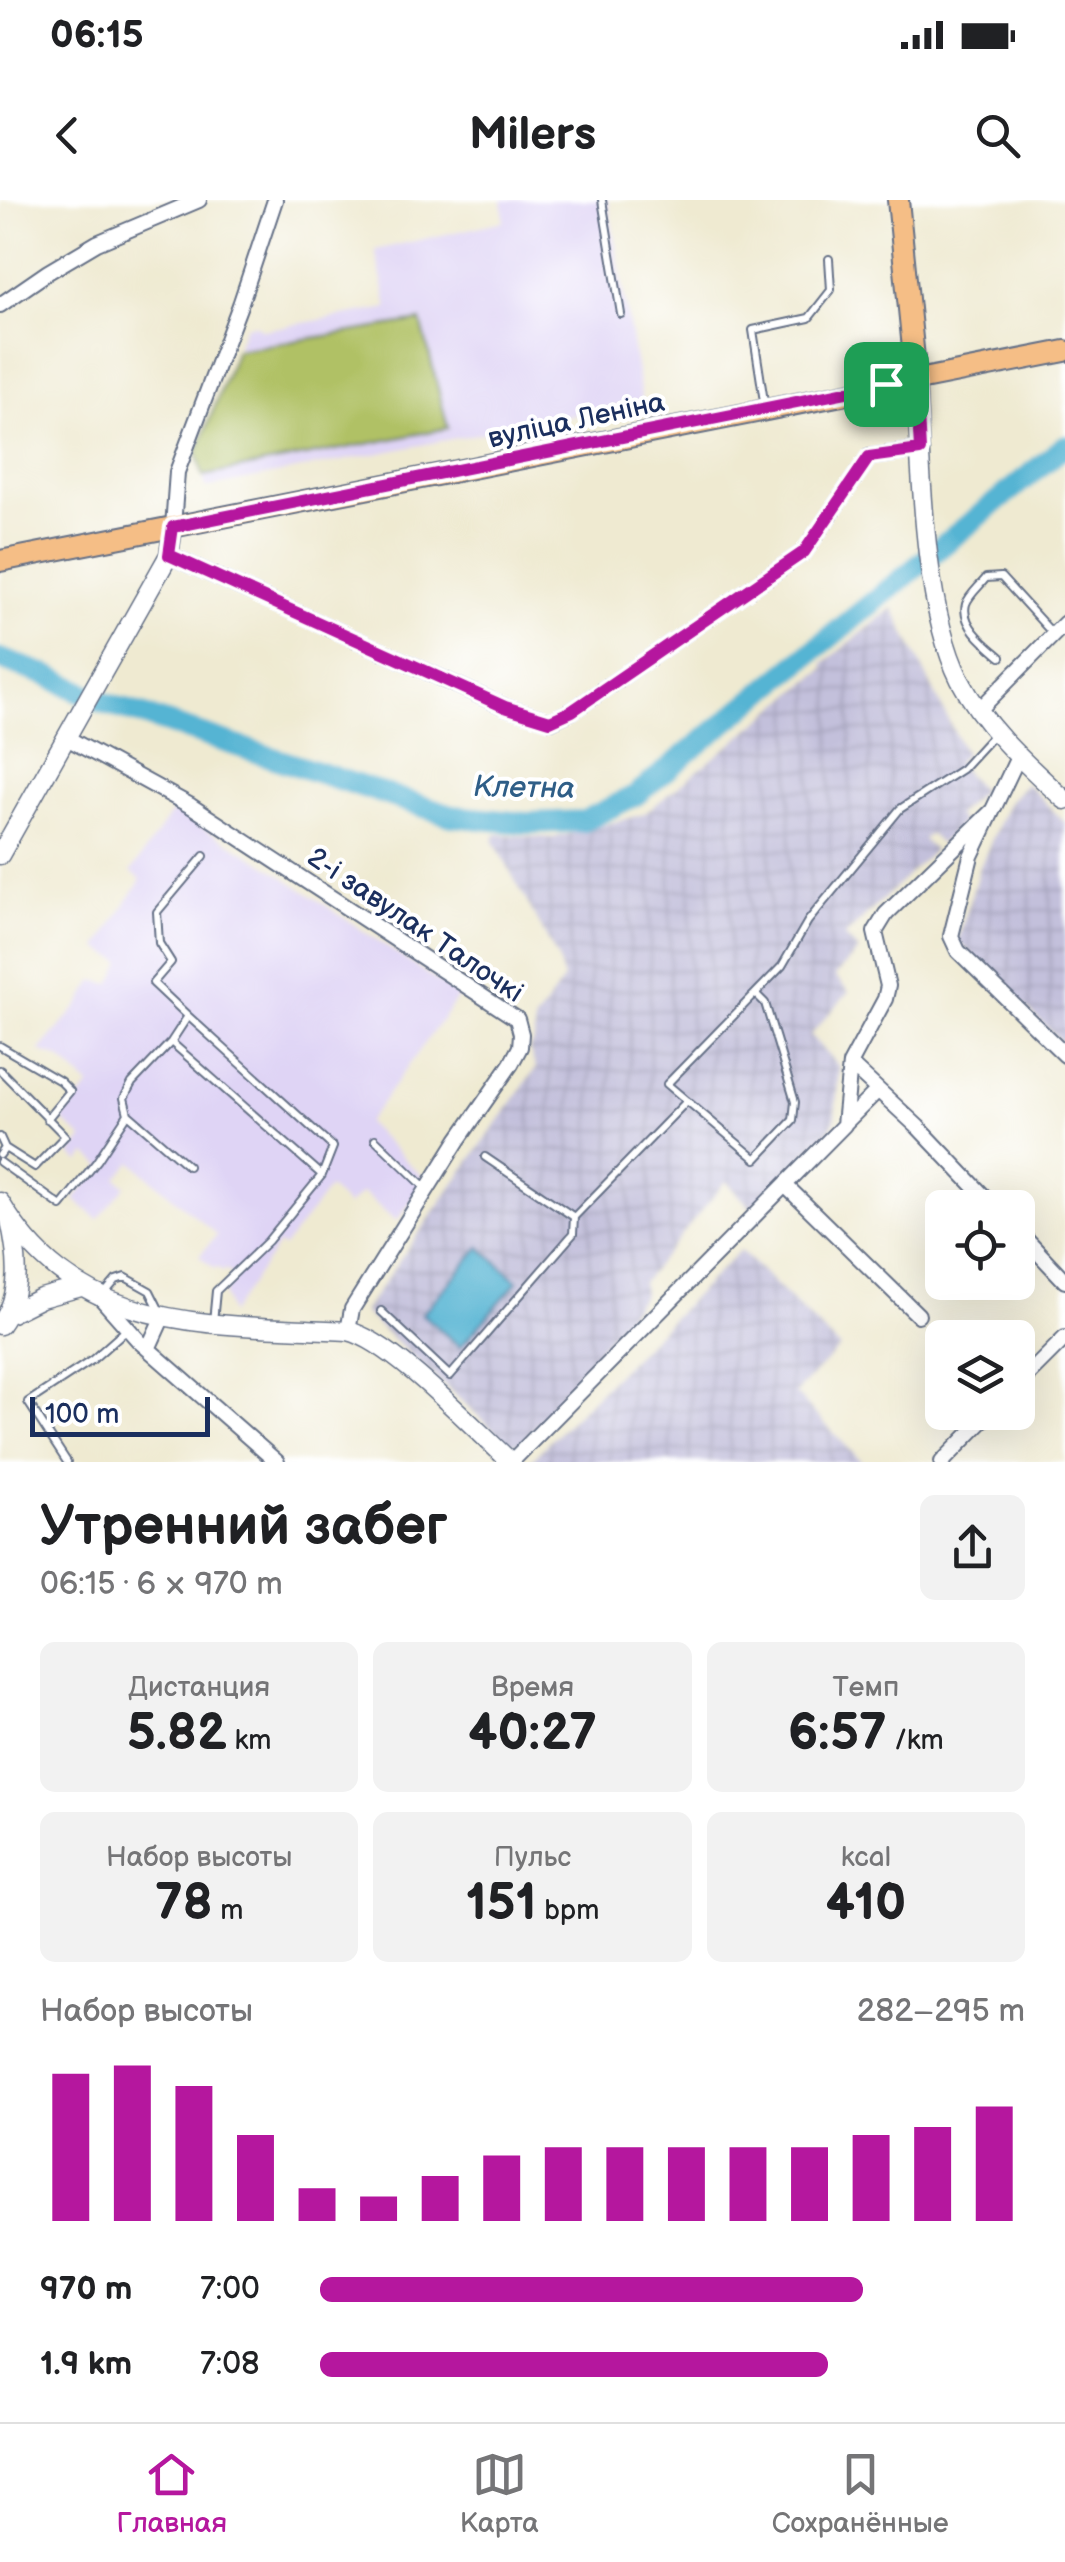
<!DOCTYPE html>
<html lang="ru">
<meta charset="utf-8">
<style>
:root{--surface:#fff;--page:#f2f2f2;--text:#202124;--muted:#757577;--line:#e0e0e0;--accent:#b5179e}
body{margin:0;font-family:"Balsamiq Sans",sans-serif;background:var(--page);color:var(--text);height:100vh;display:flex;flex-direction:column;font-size:38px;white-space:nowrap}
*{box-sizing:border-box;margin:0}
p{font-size:32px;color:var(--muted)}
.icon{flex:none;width:55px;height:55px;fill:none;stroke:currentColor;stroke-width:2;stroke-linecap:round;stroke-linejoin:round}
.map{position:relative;height:1262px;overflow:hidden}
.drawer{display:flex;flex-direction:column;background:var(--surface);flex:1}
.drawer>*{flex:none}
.tools{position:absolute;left:925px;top:990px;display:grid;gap:20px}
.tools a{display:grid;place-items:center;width:110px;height:110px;border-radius:15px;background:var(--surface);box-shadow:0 10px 40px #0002;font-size:50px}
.scale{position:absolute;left:30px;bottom:25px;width:180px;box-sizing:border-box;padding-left:10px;border:5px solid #1b2f5e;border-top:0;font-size:28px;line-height:35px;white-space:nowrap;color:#1b2f5e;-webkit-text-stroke:8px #fff;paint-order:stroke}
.pin{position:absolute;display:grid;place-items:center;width:85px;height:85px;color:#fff;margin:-42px;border-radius:20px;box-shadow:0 5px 15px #0006}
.round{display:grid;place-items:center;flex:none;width:105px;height:105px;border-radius:15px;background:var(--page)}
.summary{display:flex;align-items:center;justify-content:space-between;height:170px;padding:0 40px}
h1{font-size:55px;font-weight:700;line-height:75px}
.figures{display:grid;grid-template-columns:repeat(3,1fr);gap:15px;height:170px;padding:10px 40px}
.figures div{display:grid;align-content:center;border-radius:15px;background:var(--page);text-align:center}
.figures b{font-size:50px;font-weight:700}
.figures small{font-size:28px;font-weight:400}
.figures p{font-size:28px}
.chart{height:280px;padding:20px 40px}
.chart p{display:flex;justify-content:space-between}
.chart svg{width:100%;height:180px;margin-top:10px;stroke:var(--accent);stroke-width:6}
ul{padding:0 40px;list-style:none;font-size:32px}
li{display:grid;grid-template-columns:160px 120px 1fr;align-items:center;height:75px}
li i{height:25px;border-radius:12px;background:var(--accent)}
.status{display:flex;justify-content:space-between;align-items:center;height:70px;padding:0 50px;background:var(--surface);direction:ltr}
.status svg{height:28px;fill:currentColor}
header{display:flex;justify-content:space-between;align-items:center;height:130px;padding:0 40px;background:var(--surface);font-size:45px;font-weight:700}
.menu{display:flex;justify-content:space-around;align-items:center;height:140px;border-top:2px solid var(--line);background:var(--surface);font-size:28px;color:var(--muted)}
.menu a{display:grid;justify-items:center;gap:5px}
.menu .current{color:var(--accent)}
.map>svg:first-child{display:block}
.built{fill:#dfd4f5}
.industrial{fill:url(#industrial-grid)}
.green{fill:#b0c165;stroke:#667862;stroke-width:2.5}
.water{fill:#54b4d3;stroke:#387298;stroke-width:2.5}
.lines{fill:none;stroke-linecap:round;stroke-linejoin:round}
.river{stroke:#54b4d3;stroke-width:22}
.service-casing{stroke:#657086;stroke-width:10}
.minor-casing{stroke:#657086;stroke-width:18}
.tertiary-casing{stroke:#657086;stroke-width:21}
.primary-casing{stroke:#657086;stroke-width:24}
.service{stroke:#fff;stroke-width:6}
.minor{stroke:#fff;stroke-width:14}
.tertiary{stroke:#fff;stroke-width:18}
.primary{stroke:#f5be86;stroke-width:20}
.route-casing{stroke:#fff;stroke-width:20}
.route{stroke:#b5179e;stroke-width:12}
.labels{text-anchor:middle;stroke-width:8;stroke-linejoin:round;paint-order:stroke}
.street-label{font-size:28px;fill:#1b2f5e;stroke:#fff}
.water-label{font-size:30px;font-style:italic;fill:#2f5e87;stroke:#fff}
</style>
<div class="status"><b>06:15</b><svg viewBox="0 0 49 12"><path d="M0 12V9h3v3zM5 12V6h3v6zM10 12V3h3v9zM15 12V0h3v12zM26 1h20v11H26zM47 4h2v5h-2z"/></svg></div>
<header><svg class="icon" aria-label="back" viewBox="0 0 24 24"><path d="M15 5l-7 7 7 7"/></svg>Milers<svg class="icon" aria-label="search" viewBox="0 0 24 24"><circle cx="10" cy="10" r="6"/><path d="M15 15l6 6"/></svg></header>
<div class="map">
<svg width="1065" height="1262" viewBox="0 0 1065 1262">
<defs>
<pattern id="industrial-grid" width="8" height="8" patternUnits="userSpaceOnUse" patternTransform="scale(2.5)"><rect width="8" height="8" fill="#c3c0db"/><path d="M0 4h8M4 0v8" fill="none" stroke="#a7a5be"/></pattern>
</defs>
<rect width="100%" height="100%" fill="#fff"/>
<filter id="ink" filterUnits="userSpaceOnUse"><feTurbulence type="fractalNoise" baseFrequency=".01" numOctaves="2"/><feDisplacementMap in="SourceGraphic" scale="20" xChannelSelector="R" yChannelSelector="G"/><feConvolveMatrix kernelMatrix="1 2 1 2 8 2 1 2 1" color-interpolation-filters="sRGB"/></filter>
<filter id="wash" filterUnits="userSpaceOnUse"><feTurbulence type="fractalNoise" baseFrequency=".0048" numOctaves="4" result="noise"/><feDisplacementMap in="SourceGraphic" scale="40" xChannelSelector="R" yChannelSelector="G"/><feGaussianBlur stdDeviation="2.25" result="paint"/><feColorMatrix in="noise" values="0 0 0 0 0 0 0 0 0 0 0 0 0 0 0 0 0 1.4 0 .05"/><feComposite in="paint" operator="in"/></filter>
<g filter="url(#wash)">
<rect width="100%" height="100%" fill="#efead1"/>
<path class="built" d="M502,0h106l34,201 -436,87 -9,-35 48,-127 9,-2 9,6 125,-22 -13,-58 129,-29z
M173,610l89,52 197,134 -92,127 59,57 -29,41 -35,-28 -15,13 -18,-18 -45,59 -6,-2 -48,69 -6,-20 12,-17 -11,-8 -2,3 -6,-5 -2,2 -16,-13 18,-21 -85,-73 -15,16 9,8 -28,33 -24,-20 28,-33 -15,-12 -7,8 -10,-8 13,-15 -22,-20 29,-33 -29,-27 -22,-8 40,-46 15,-25 17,4 11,-22 -24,-14 43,-69 -10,-7z"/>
<path class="industrial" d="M893,408l72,146 -9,8 26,29 -26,24 6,7 -22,22 -10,-10 -7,5 11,11 -90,87 15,13 -24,26 14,16 -39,43 29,32 -4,52 -6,11 -78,78 -25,-27 -84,102 1,12 -122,149 -13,-1 -145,-131 173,-244 -7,-19 5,-9v-18l29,-42 -5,-21 -65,-119 4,-6 56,4 91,-24 181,-146 -2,-4z
M1026,583l39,40v222l-107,-104 21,-72 28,-65z
M740,1050l100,98 -45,45 67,69h-333z"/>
<path class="green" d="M421,121l27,107 -245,48 -6,-23 39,-103z"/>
<path class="water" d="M480,1047l38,34 -58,66 -38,-33z"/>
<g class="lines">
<path class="river" d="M0,459l46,16 56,27 350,114 73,7 59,-2 52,-26 429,-349"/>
</g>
</g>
<g filter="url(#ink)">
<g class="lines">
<g class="service-casing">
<path id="service" d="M602,0l19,114
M765,208l-12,-78 56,-12 22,-28 -2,-31
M1001,457c-13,-11 -41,-32 -35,-53 3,-9 14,-18 20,-26l15,-1 52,57
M756,794l9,9 30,99 -2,18 -37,39 -89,-75 115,-118 26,-45 92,-112 62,-40 33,-36
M188,816l-35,-33 18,-21 -12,-19 -2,-31 47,-56
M171,842l151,133 -54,66 -52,50 -3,31
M0,846l60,35 10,10 -23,28
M0,870l65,66 -30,31 -30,-19 -5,7
M128,914l60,52
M0,937l5,11
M375,939l53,51
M485,957l89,60 113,-116
M0,962l61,44 36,-45 31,-47 -4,-16 8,-15 39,-41 17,-26 145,131 -11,28
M105,1093l11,-13 9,-3 25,14 10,20
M381,1111l69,65 123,-142 1,-17
M67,1262l-39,-60 64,-42 35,-31"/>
</g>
<g class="minor-casing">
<path id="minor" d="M0,105l48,-33 49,-29 102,-43
M173,327l4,-55 63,-167 35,-105
M169,355l336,152 46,14 21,-10 232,-159 65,-95 51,-7
M979,510l86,-87
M67,538l124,68 326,213 4,15 -1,13 -9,17 -53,76 -106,169 -4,22
M1018,557l-47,99 -20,80 7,15 107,104
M850,864l68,63 77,81
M844,924l34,-34
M786,986l132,129
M1018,1031l47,50
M101,1098l38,43 138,121
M148,1149l15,-33
M1018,1185l47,-47
M511,1262l333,-337 6,-61 35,-65 3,-13 -13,-54 11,-18 106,-103
M942,1262l49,-50"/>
</g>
<g class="tertiary-casing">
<path id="tertiary" d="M916,178c5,85 6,227 44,302 25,48 66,84 105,120
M0,655l169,-300 4,-28
M0,1002c79,134 212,121 348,129 44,10 125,97 163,131
M9,1114l32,-16 40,-11
M0,1125c23,-30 18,-69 10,-105"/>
</g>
<g class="primary-casing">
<path id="primary" d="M898,0l18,178
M0,361l1065,-210"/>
</g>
<use href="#service" class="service"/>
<use href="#minor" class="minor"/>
<use href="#tertiary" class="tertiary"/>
<use href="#primary" class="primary"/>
</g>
</g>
<g class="lines" filter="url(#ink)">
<g class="route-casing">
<path id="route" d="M916,178l4,72 -51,7 -65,95 -232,159 -22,10 -45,-14 -336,-152 4,-28z"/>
</g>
<use href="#route" class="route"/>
</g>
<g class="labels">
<g class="street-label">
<text transform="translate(576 219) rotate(-12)" y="10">вуліца Леніна</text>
<text transform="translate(416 724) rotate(34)" y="10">2-і завулак Талочкі</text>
</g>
<g class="water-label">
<text transform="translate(524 587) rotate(1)" y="10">Клетна</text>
</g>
</g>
</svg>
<div class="tools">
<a><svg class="icon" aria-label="locate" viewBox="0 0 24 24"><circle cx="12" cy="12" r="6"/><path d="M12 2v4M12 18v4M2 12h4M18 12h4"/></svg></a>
<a><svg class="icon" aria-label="layers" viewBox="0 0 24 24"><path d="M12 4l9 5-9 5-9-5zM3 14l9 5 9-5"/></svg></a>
</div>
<div class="scale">100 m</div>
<div class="pin" style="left:886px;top:184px;background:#1e9e55"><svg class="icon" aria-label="arrive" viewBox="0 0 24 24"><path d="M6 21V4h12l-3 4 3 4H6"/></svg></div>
</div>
<section class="drawer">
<div class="summary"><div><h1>Утренний забег</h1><p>06:15 · 6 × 970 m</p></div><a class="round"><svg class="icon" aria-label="share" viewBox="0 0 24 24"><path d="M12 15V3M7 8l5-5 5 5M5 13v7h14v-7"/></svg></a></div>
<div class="figures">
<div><p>Дистанция</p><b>5.82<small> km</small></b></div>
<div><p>Время</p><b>40:27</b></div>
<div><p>Темп</p><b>6:57<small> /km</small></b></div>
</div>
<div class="figures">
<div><p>Набор высоты</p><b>78<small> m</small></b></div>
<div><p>Пульс</p><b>151<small> bpm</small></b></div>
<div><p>kcal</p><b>410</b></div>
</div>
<div class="chart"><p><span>Набор высоты</span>282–295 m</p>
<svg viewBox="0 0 160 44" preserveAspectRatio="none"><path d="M5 44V8M15 44V6M25 44V11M35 44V23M45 44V36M55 44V38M65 44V33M75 44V28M85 44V26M95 44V26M105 44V26M115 44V26M125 44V26M135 44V23M145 44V21M155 44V16"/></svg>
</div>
<ul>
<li><b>970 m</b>7:00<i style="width:77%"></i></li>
<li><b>1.9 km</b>7:08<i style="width:72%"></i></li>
</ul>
</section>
<nav class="menu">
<a class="current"><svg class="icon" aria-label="home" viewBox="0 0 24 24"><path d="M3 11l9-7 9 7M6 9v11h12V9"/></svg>Главная</a>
<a><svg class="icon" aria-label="map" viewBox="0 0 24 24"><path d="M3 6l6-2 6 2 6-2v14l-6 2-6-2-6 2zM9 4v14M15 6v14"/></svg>Карта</a>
<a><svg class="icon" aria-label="saved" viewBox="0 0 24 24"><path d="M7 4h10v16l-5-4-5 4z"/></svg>Сохранённые</a>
</nav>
